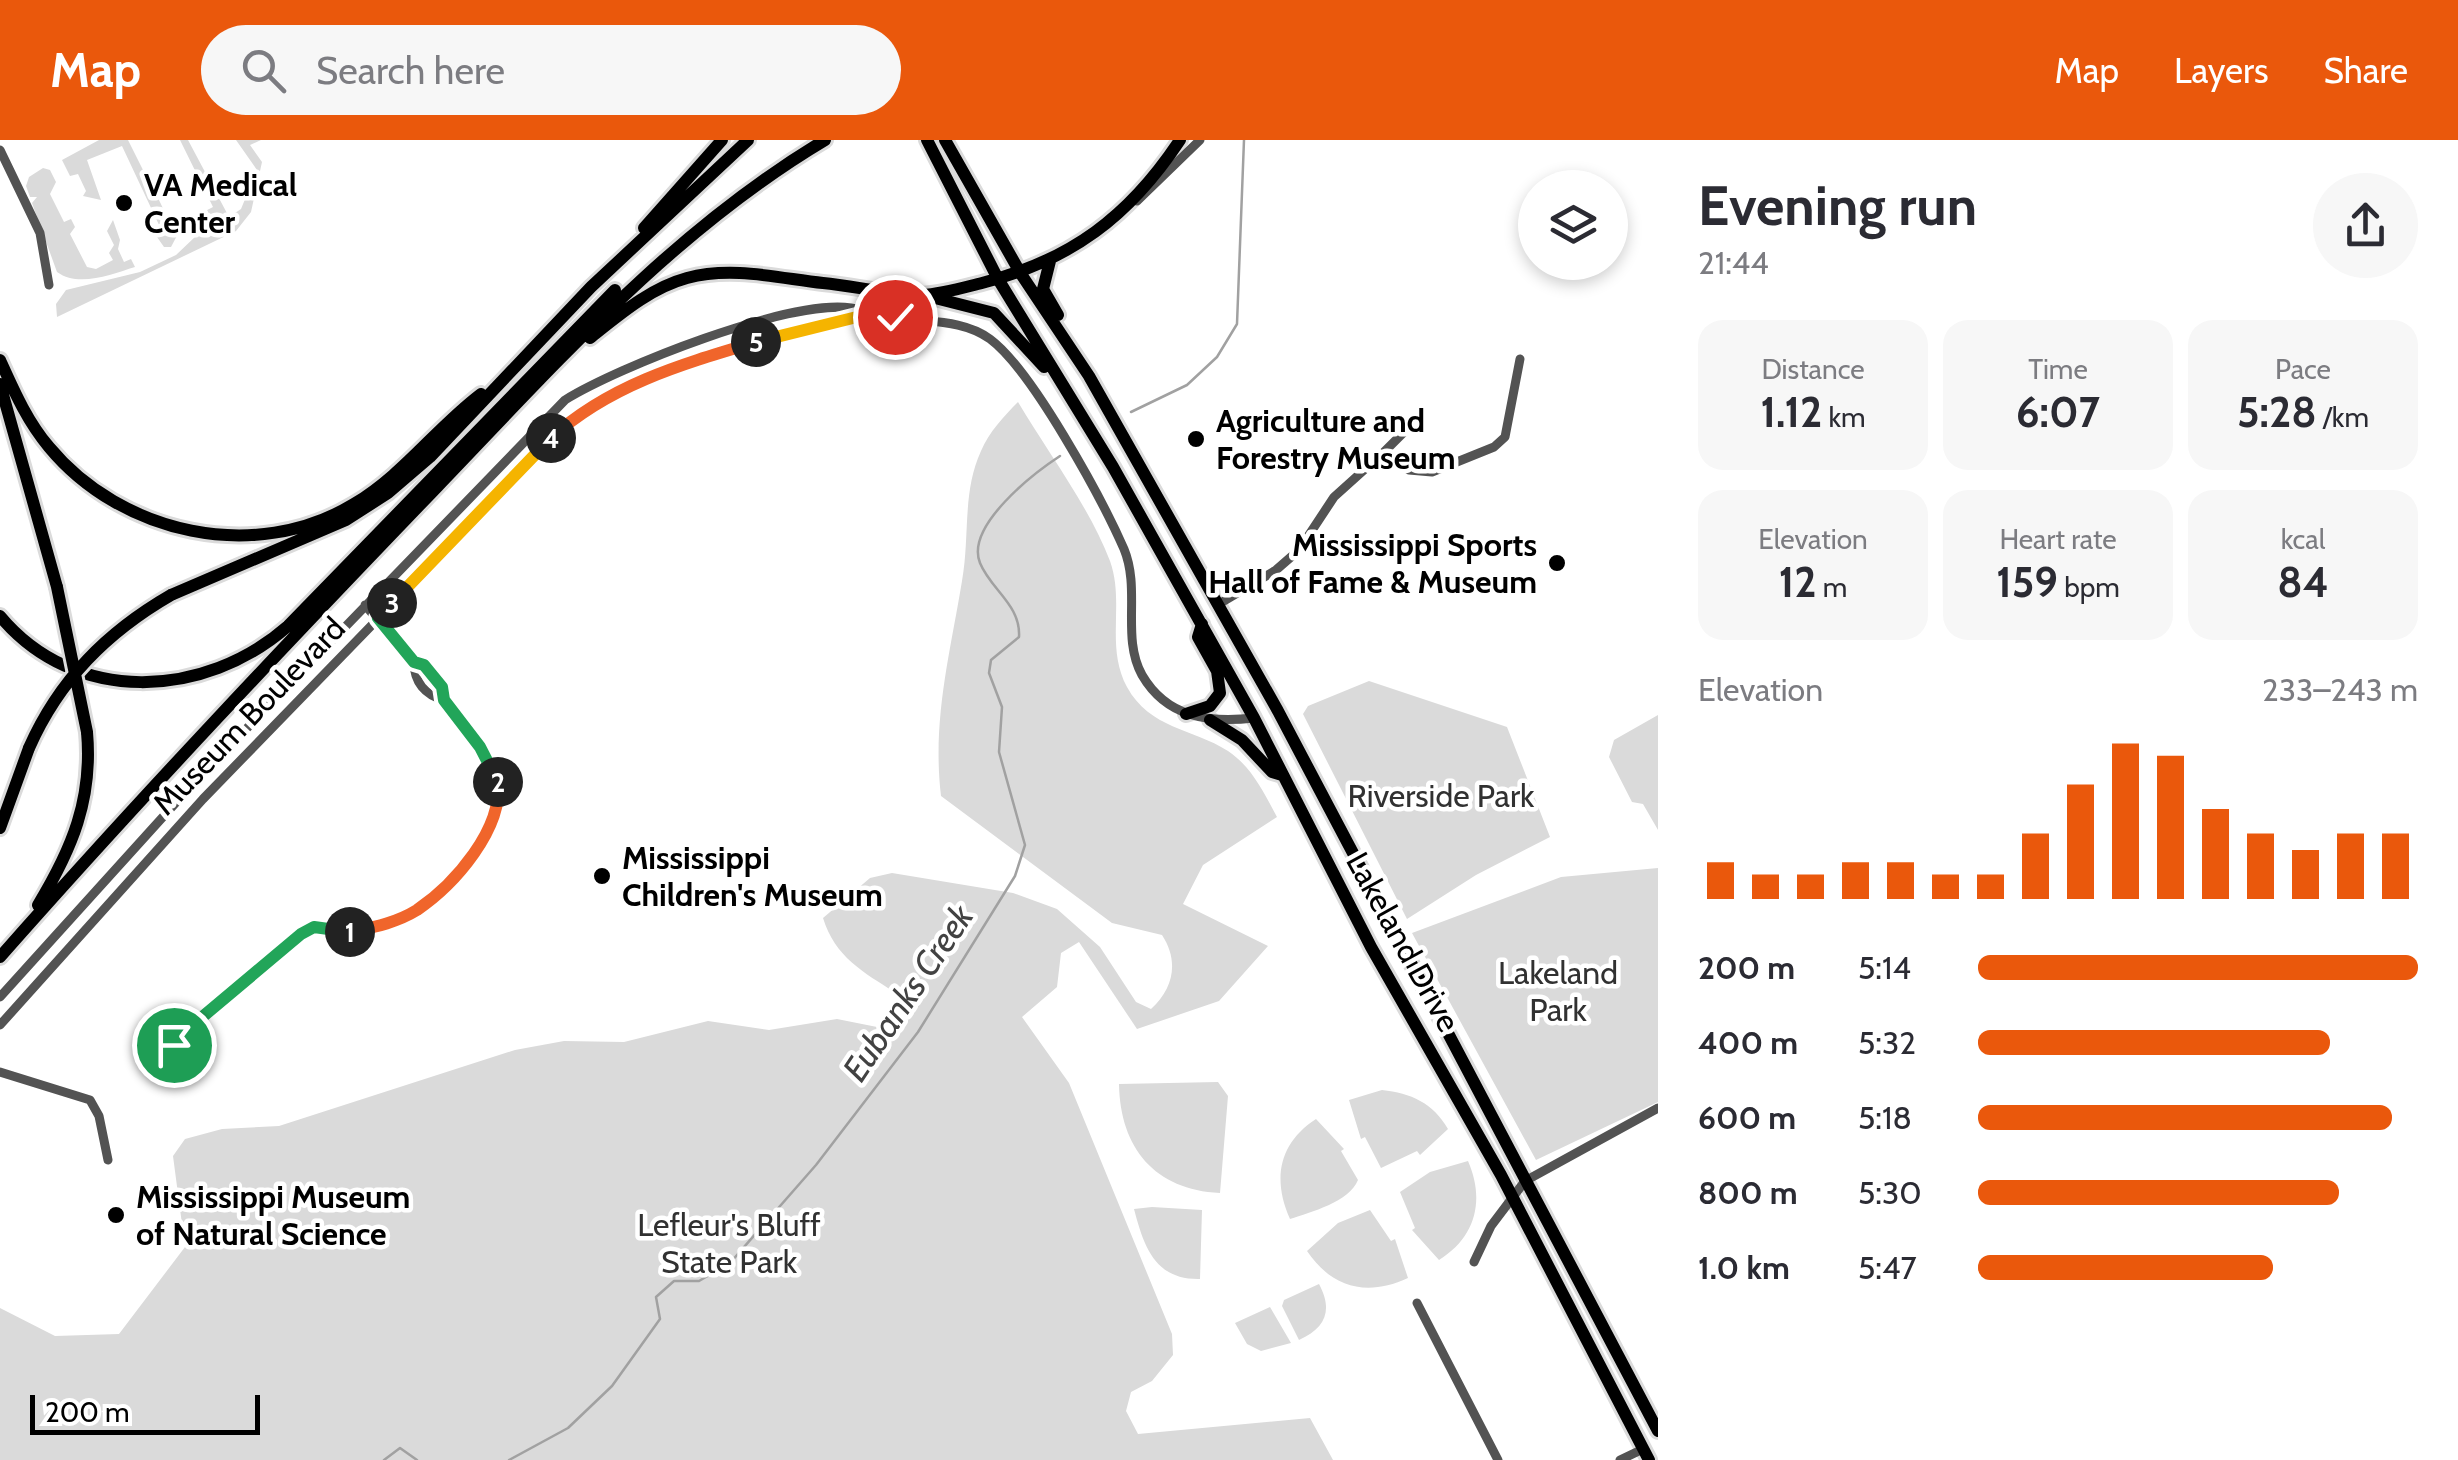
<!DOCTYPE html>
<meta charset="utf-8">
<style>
:root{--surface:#fff;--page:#f7f7f7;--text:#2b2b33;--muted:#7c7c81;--accent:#ea580c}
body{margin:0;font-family:Cabin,sans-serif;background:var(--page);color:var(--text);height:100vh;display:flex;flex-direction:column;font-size:38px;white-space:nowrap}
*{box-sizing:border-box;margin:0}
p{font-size:32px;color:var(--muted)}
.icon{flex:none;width:55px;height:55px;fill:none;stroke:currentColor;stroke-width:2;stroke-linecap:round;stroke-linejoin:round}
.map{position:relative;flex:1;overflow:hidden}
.drawer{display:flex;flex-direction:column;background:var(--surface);width:800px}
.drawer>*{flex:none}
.controls{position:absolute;left:1518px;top:30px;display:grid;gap:20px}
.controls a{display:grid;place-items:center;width:110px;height:110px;border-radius:50%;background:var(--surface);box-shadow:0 5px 15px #0003;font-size:50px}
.scale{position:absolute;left:30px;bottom:25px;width:230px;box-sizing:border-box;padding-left:10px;border:5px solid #000;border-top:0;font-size:28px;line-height:35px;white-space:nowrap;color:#000;-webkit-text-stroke:8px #fff;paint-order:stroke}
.pin{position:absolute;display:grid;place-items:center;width:85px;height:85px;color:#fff;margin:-42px;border:5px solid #fff;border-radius:50%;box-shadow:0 2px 10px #0007}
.km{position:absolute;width:50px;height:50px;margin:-25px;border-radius:50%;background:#222;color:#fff;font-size:28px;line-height:50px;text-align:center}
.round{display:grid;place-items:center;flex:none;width:105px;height:105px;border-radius:52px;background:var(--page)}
.head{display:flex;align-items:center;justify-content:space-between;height:170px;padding:0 40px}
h1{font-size:55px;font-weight:700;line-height:75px}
.figures{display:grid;grid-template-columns:repeat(3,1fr);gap:15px;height:170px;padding:10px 40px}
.figures div{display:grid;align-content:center;border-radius:25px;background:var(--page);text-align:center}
.figures b{font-size:42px;font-weight:700}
.figures small{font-size:28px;font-weight:400}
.figures p{font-size:28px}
.chart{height:280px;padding:20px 40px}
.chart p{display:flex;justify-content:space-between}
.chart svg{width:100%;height:180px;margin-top:10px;stroke:var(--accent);stroke-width:6}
ul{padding:0 40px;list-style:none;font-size:32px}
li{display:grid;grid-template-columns:160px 120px 1fr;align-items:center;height:75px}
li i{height:25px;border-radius:12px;background:var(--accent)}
header{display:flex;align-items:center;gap:60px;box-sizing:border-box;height:140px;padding:0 50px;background:var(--accent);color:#fff}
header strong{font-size:48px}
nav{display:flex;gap:55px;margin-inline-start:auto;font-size:35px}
.search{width:700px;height:90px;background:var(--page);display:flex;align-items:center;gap:25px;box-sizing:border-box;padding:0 35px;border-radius:55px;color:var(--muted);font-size:38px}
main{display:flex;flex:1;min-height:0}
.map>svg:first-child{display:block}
.green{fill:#dadada}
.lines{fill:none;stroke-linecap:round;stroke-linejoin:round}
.stream{stroke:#a1a1a1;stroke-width:2.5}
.highway-casing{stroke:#dbdbdb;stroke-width:18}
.minor{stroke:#535353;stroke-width:9}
.highway{stroke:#000;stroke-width:12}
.highway-bridge-casing{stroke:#dbdbdb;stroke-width:18;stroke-linecap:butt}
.highway-bridge{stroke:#000;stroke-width:12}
.split-1-casing{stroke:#fff;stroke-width:20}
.split-2-casing{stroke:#fff;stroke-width:20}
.split-3-casing{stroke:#fff;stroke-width:20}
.split-4-casing{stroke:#fff;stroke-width:20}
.split-5-casing{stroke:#fff;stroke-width:20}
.split-6-casing{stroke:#fff;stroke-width:20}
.split-1{stroke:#22a559;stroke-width:12}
.split-2{stroke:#f0652b;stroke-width:12}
.split-3{stroke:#22a559;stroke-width:12}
.split-4{stroke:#f5b400;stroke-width:12}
.split-5{stroke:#f0652b;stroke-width:12}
.split-6{stroke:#f5b400;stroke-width:12}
.poi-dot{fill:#000;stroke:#fff;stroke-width:4}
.labels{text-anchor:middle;stroke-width:9;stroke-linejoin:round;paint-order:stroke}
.poi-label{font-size:32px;font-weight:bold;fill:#000;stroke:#fff;text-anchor:start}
.street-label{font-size:32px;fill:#000;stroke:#fff}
.park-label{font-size:32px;fill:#313131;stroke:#fff}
.water-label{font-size:35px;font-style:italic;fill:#424242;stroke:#fff}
</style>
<header>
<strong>Map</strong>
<div class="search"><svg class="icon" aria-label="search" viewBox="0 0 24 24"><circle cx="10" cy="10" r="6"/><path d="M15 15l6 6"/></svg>Search here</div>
<nav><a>Map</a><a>Layers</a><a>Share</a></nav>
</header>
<main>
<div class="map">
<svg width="1658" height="1320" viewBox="0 0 1658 1320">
<rect width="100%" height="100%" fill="#fff"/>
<path class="green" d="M99,0h29l20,40 -5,3 8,17 7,-2 15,31 6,-4 2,3 -10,19h-7l-7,-10 3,-10 -38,-81 -35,14 14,40 -18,-4 3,-5 -8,-17 -8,2 -8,-16z
M180,0h8l41,77 12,-8 16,-39 -21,-30h25l-11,5 12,17 -11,50 -15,19 -179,86 -1,-13 10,-14 74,-18 36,-17 20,-19 -8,-16 25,-13z
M43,28l7,2 6,12 -6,12 14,28 7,-3 4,8 -5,7 17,33 9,2 17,-9 -4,-7 5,-8 -7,-14 6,-11 7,20 -2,9 6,13 7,-3 4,8c-23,7 -56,21 -78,5l-25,-69 5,-6h-7l-4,-11 3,-9z
M1018,262c29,49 72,106 92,159 15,42 -5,85 17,126 23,42 65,41 101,64 24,16 36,42 49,66l-74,48 -20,39 85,42 -49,55 -82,28 -58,-87 -18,11 -4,34 -35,30 47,66 103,251 1,21 -21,26 -21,11 -5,19 12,23 172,-16 23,42h-1333v-152l55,28 64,-2 66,-87 -12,-91 12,-17 37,-10 57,-3 236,-76 49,-9 60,1 84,-21 61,9 68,-11 40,8 20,-11 -1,-23c-33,-21 -61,-36 -73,-75l47,-40 22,-5 121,20 44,16 43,38 36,55 15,7c23,-21 28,-48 11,-74l-50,-12 -171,-127c-9,-76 9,-142 21,-215 8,-44 0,-89 19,-130 8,-19 23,-35 37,-49z
M1369,541l138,46 43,110 -74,38 -69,44 -104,-205 5,-8z
M1658,575v115l-15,-26 -11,-2 -23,-45 5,-17z
M1658,728v234l-122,58 -124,-227 149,-56z
M1218,942l10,14 -8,97c-65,-3 -100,-45 -101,-109z
M1382,950c29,3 51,13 66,39l-28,26 -3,-4 -36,17 -16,-31 -4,2 -12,-39z
M1316,979l28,30 -3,2 17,29c-9,22 -47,32 -68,39 -18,-40 -11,-76 26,-100z
M1468,1021c17,39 8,76 -29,99l-27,-30 3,-2 -15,-36 30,-20z
M1152,1067l50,3 -2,69c-45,1 -56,-32 -66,-70z
M1370,1070l21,31 4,-2 13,39c-41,19 -76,10 -101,-27l31,-28z
M1319,1144c14,26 7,44 -20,56l-17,-34 2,-6z
M1270,1167l21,36 -30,8 -14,-7 -12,-21z"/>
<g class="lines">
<path class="stream" d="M1131,272l56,-27 30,-28 20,-33 7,-184
M384,1320l16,-12 17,12
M509,1320l59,-32 44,-42 48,-67 -4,-22 18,-16h25l31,-18 86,-98 102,-133 97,-156 10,-31 -26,-93 3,-45 -13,-34 2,-13 28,-23c2,-32 -28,-47 -39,-74 -15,-37 54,-90 80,-107"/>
<g class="highway-casing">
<path id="highway" d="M927,0l71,139 115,188 141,251 117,229 130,228 148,285
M945,0l76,134 68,102 189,335 380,720
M644,88l78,-88
M1050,121l-7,28 15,26
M935,158l59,15 50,54
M590,198c29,-23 60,-50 97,-60 45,-12 91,0 136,5 32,3 67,12 99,12 20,-1 40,-7 60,-12 89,-23 147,-66 198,-143
M0,220c14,31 27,61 49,87 72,87 206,117 305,57 49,-29 82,-76 127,-110
M0,244l57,203
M171,455l175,-75 42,-27 42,-36 161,-170 157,-147
M0,476c75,90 205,83 288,10l327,-336
M1186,574l24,-8 10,-13 -3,-22 -19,-34 4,-13
M1210,580l32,20 30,32 10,3
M0,688l29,-80
M38,765c34,-56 55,-106 49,-173
M0,817c142,-161 289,-316 438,-471 120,-125 236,-256 387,-346"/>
</g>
<path class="minor" d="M0,10l40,83 9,52
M1137,61l63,-61
M1384,312l23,-23
M1219,464l57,-34 23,-20 35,-53 50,-45 25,18 23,2 62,-25 11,-10 15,-78
M414,522c0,20 11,33 30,38
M0,857l190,-210 375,-387c53,-33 224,-101 286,-92 20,3 39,8 59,11 27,3 57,3 80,20 42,31 112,160 134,210 17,41 -3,88 18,126 25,43 67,48 112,43
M0,885l203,-226 368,-379c85,-61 195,-80 295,-105
M168 896a11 11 0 1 1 22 0a11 11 0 1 1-22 0Z
M188,889l113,-95c24,-13 58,2 89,-11 37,-15 108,-81 110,-122 1,-23 -13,-46 -27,-63 -9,-11 -22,-24 -28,-36 -8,-17 -10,-34 -31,-40l-49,-57
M0,932l90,28 9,16 9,44
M1474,1122l17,-36 34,-45 133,-73
M1417,1163l81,157
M1620,1320l23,-11"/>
<use href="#highway" class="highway"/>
<g class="highway-bridge-casing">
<path id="highway-bridge" d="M57,447l30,145
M29,608c30,-68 78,-116 142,-153"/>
</g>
<use href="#highway-bridge" class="highway-bridge"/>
</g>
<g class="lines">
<g class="split-1-casing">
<path id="split-1" d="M174,905l12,-1 2,-15 113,-95 13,-7 36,5"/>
</g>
<g class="split-2-casing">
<path id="split-2" d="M350,792c24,-5 46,-9 67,-22 38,-26 86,-81 81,-128"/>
</g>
<g class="split-3-casing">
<path id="split-3" d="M392,463l-14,15 36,44 10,3 18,22 2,13 36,47 18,35"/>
</g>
<g class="split-4-casing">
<path id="split-4" d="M392,463l159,-165"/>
</g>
<g class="split-5-casing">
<path id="split-5" d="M551,298c58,-53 131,-74 205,-96"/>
</g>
<g class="split-6-casing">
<path id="split-6" d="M756,202l113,-28 26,3"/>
</g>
<use href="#split-1" class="split-1"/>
<use href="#split-2" class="split-2"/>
<use href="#split-3" class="split-3"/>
<use href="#split-4" class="split-4"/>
<use href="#split-5" class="split-5"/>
<use href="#split-6" class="split-6"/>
</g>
<g class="poi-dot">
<circle cx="124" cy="63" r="10"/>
<circle cx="1196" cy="299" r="10"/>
<circle cx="1557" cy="423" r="10"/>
<circle cx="602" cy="736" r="10"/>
<circle cx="116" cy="1075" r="10"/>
</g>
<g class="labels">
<g class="poi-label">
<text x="144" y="56">VA Medical<tspan x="144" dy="37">Center</tspan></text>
<text x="1216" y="292">Agriculture and<tspan x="1216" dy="37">Forestry Museum</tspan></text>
<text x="1537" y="416" text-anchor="end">Mississippi Sports<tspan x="1537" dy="37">Hall of Fame &amp; Museum</tspan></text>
<text x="622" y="729">Mississippi<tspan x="622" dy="37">Children's Museum</tspan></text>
<text x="136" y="1068">Mississippi Museum<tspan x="136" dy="37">of Natural Science</tspan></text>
</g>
<g class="street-label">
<text transform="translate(249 576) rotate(-46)" y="11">Museum Boulevard</text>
<text transform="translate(1403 802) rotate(61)" y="11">Lakeland Drive</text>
</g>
<g class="park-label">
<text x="1441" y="667">Riverside Park</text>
<text x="1558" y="844">Lakeland<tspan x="1558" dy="37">Park</tspan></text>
<text x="729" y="1096">Lefleur's Bluff<tspan x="729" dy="37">State Park</tspan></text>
</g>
<g class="water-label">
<text transform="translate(908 853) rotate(-56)" y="12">Eubanks Creek</text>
</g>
</g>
</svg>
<div class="controls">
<a><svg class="icon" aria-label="layers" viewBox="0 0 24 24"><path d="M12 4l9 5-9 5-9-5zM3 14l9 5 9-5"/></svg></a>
</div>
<div class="scale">200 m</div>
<div class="pin" style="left:174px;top:905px;background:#1e9e55"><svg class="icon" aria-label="arrive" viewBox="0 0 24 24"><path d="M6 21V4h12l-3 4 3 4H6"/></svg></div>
<div class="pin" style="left:895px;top:177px;background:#d93025"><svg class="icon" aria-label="check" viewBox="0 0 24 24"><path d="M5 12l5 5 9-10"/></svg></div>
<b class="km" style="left:350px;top:792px">1</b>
<b class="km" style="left:498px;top:642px">2</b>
<b class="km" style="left:392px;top:463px">3</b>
<b class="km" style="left:551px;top:298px">4</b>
<b class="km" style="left:756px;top:202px">5</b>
</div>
<section class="drawer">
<div class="head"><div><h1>Evening run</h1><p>21:44</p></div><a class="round"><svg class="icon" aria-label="share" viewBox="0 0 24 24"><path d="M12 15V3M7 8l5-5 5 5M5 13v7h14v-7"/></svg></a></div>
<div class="figures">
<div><p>Distance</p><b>1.12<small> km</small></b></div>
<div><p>Time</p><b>6:07</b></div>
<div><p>Pace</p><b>5:28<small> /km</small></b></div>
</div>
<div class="figures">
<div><p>Elevation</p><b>12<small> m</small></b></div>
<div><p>Heart rate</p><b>159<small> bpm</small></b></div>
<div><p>kcal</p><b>84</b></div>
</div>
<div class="chart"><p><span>Elevation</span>233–243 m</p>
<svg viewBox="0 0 160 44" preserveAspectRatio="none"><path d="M5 44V35M15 44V38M25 44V38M35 44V35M45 44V35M55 44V38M65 44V38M75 44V28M85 44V16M95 44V6M105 44V9M115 44V22M125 44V28M135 44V32M145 44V28M155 44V28"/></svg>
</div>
<ul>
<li><b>200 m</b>5:14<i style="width:100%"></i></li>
<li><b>400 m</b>5:32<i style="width:80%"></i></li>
<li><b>600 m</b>5:18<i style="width:94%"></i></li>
<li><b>800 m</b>5:30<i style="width:82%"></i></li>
<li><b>1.0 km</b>5:47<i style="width:67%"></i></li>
</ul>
</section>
</main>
